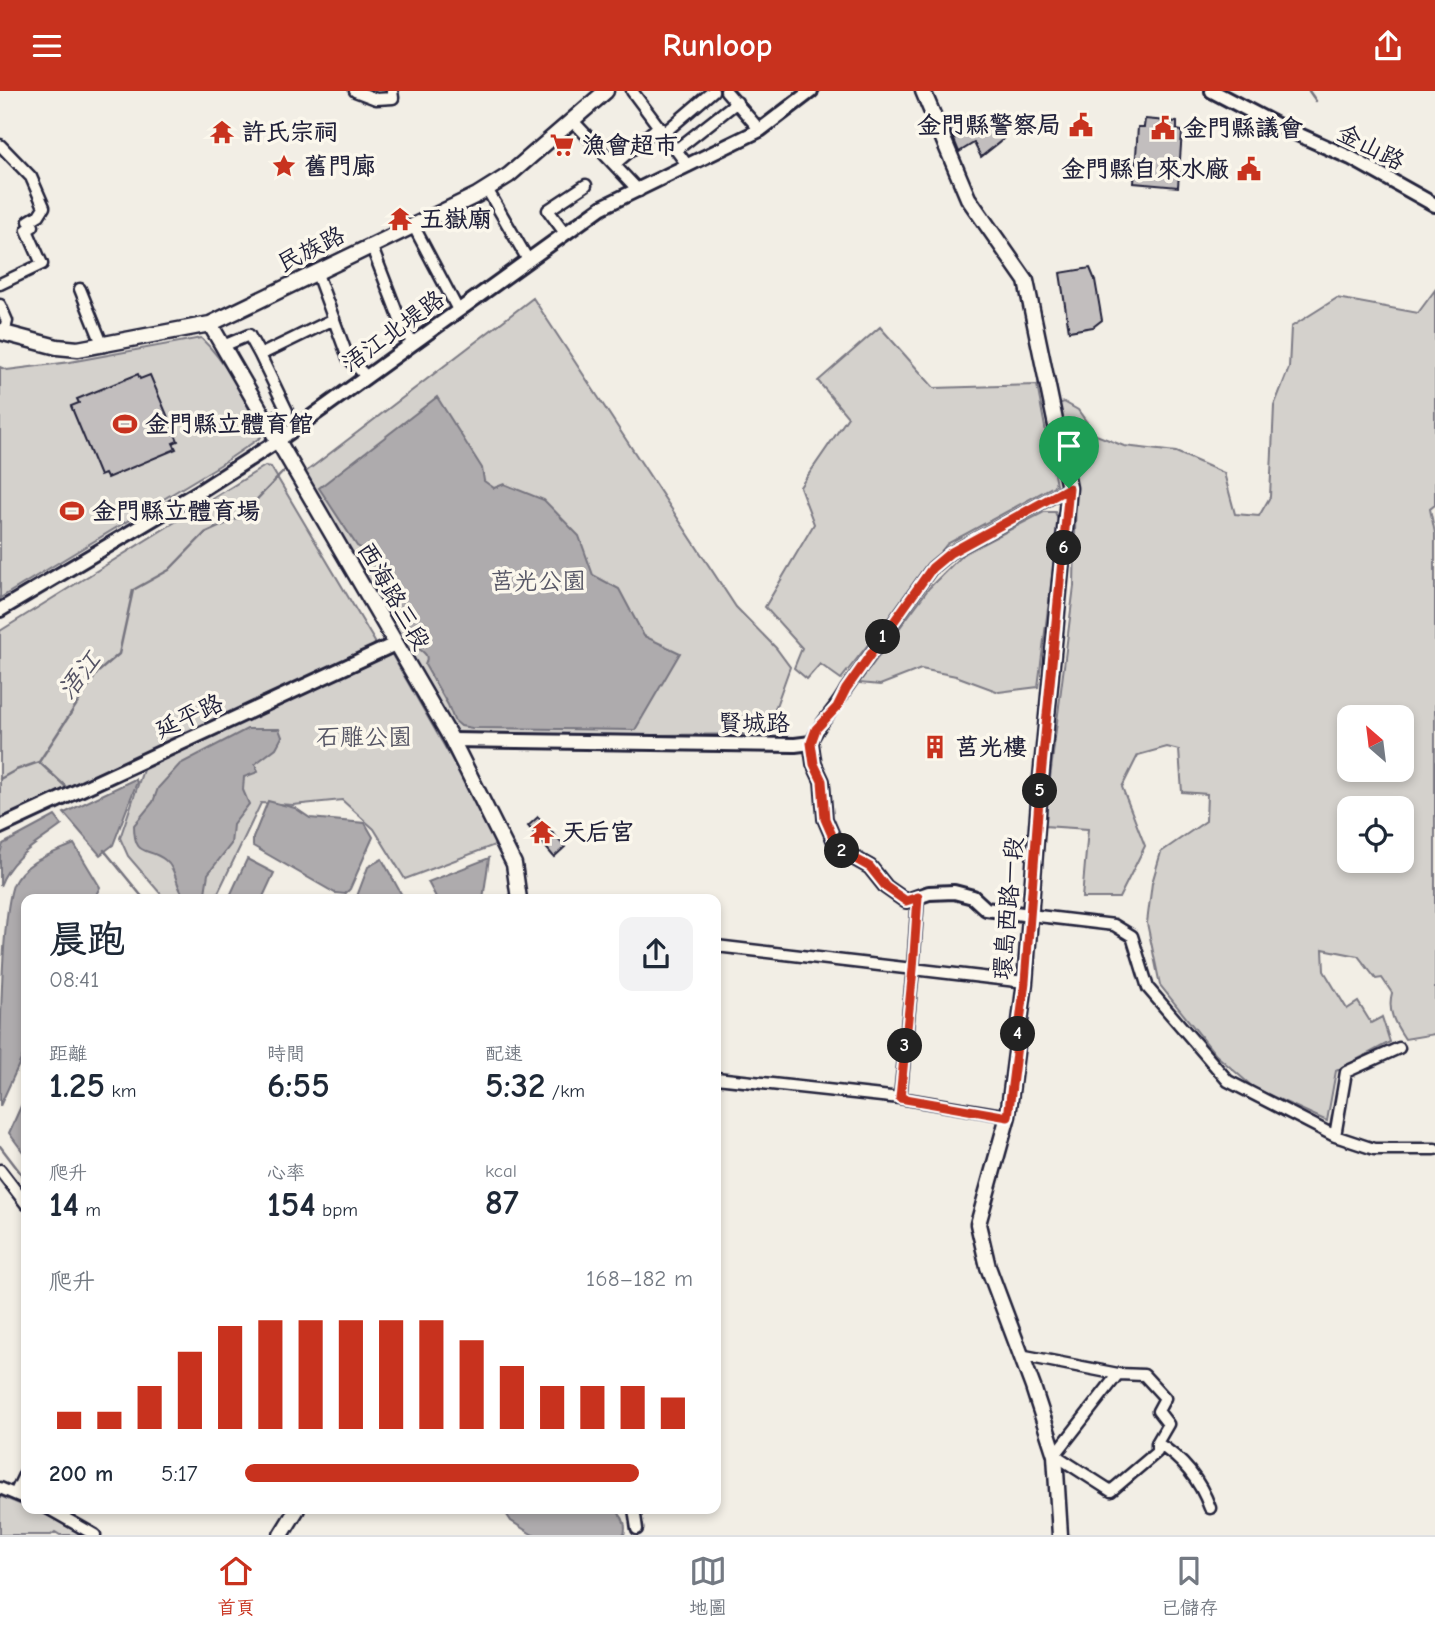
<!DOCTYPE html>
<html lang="zh-TW">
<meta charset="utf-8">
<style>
:root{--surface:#fff;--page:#f2f2f3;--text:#1f2937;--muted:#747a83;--line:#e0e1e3;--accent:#c8321e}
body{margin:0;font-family:"Comic Neue","LXGW WenKai TC",sans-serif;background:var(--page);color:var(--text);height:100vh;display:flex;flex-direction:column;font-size:26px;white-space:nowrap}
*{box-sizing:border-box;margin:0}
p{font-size:23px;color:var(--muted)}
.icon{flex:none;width:38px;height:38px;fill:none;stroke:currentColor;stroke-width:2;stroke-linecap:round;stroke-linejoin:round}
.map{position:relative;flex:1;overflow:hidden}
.drawer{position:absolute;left:21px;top:803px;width:700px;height:620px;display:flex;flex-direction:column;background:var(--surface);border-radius:14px;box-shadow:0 4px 10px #0003}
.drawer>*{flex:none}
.needle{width:46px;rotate:332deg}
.fabs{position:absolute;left:1337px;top:614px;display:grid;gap:14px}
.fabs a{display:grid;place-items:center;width:77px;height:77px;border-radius:14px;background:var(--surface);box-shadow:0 4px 10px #0003;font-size:35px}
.pin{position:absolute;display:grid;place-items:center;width:60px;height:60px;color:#fff;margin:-72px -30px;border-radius:50% 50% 50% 0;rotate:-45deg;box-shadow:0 0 7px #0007}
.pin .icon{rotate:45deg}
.km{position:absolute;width:35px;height:35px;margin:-18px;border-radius:50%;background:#222;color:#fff;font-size:19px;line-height:35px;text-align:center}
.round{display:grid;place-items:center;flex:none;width:74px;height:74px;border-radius:14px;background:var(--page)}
.summary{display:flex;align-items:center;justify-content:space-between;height:119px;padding:0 28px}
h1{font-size:38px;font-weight:700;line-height:52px}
.metrics{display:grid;grid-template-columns:repeat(3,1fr);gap:10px;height:119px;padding:7px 28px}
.metrics div{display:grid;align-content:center}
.metrics b{font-size:35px;font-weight:700}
.metrics small{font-size:19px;font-weight:400}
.metrics p{font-size:19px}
.chart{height:196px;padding:14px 28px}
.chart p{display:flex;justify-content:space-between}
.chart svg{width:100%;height:126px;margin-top:7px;stroke:var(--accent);stroke-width:6}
ul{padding:0 28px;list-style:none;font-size:23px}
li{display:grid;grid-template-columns:112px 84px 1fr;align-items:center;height:52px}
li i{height:18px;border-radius:9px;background:var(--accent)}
header{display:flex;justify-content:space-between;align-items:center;height:91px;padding:0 28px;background:var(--accent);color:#fff;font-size:32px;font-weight:700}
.tab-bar{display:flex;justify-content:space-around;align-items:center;height:98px;border-top:2px solid var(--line);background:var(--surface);font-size:19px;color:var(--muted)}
.tab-bar a{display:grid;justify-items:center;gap:4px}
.tab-bar .current{color:var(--accent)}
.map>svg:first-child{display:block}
.green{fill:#d4d1cc;stroke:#7b7a84;stroke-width:2;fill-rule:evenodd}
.water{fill:#aeabad;stroke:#76747f;stroke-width:2}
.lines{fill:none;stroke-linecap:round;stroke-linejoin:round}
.stream{stroke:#76747f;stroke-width:2.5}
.building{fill:#c2bebe;stroke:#22223b;stroke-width:2}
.minor-casing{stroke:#22223b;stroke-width:15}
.tertiary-casing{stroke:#22223b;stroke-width:18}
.secondary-casing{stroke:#22223b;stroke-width:19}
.minor{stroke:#fbf7ec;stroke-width:10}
.tertiary{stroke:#fbf7ec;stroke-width:12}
.secondary{stroke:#fbf7ec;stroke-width:14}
.route-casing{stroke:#fff;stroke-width:14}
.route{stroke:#c8321e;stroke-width:9}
.labels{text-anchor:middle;stroke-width:7;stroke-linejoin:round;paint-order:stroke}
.poi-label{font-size:24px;font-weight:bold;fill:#22223b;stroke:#fbf7ec;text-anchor:start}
.street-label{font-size:24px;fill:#22223b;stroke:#fbf7ec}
.park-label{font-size:24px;fill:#575766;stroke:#fbf7ec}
.water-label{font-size:26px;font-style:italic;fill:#535263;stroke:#fbf7ec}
</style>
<header><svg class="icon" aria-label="menu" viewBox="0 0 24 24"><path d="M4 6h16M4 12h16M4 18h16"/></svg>Runloop<svg class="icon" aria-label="share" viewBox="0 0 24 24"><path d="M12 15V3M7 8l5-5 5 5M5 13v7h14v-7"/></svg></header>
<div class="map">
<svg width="1435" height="1444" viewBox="0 0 1435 1444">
<rect width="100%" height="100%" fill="#f2eee5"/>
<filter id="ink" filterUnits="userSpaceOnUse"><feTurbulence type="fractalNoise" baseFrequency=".0143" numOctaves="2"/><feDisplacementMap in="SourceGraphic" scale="14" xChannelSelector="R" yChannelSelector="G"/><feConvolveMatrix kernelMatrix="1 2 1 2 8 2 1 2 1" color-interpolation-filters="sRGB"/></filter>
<g filter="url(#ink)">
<path class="green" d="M1435,199v215l-5,4 5,24v501l-30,5c-10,-15 -18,-28 -13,-46l-10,-15 -6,1 -18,-23 -35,-7 1,22 23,38 11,-7 13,21 11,-6 8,25 -54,29 -9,50 -73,-33 -38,-33 -56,-70 -13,-62 5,-40 9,-31 45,-31 1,-27 -25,-2 -3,-42 -12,-3 -29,8 -16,32 23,59 -26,52h-37l6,-69 -44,-3 30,-240 2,-102 -18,-80 6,-2 14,8 18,25 28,11 52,6 48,21 11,41 24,2 11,-19 4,-91 15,-38 2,-41 46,-29 81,15zM1349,626h53v53h-53zM1349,718h53v52h-53z
M533,207l203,309 40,41 14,19 -24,67 -313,3 -150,-263z
M880,236l54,61 103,-3 19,100 -109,59 -106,135 -21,-15 -13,15 -13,-11 8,-20 -37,-41 49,-83 -14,-37 48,-70 -30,-36z
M201,247c28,27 46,63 60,99l-41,28 -220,133v-231l7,3 63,-8z
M265,375l6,1 104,175 -1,6 -374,172v-189z
M1044,421h11l4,10 -21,165 -39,5 -43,-16 -35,-7 -41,16 -21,-2 70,-95 34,-34z
M391,562l109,190 -95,36 -31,-50 -32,-29 -49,5 -32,-2 -46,96h-50l-37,-43 -8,-18 25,-74z
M0,1405l64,26 17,13h-21l-5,-3 -4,3h-51z"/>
<path class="water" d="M437,306l45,71 2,13 10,7 10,-4 40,16 35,36 14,39 26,14 25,47 36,17 -45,77 -163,-2 -11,-2 -7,-6 -6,-15 -23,-40c6,-13 -5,-13 -12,-21 -5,-6 -12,-17 -14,-25 -3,-8 0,-13 -6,-21l-8,-2 -18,-31 2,-4 -3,-10 -9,-5 -38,-58z
M247,638h32l3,8 -6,11 -21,16 3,8 -14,5 -1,13 6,14 -16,21 -2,19 -23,30 -3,19 -5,6h-13c-12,-10 -9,-29 -22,-39 -17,-14 -31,-1 -31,-35l19,-23 5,-14 22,-24z
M135,688l2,3 -24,63 -13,10 -36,-42z
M268,710l27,7 15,10 55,5 8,14 -23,52 -5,5 -10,-1 -82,-47v-8z
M55,725l7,9c-25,19 -51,31 -62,61v-33l3,-9z
M74,753l26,43 -6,12h-68v150l-26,57c0,-50 0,-181 13,-221 12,-24 38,-31 61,-41z
M489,767l-6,41h-46l-9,-17z
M247,768l27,14 -12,26h-30l-3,-1z
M382,768l22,40h-48l12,-32z
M26,1004v61l-17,-23z
M503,1418h111c8,6 13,15 10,26h-91l-22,-14z"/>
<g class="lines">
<path class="stream" d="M1309,0l7,10
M39,671l26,24
M0,688l16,-9 23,-8 58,-89 22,-19 14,-64 36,-20 36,-37 35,-16 46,-48
M104,759l40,49
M0,1055l26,34"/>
</g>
<path class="building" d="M1145,28l32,3v8l5,1 -4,56 -44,-4 4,-56h6z
M948,34l50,1 8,11 -25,20 -7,-14 -15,9z
M1090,177l5,12 7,40 -9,7 -24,4 -9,-58z
M138,283l2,5 10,-4 28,66 -5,2 3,6 -69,29 -2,-4 -5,2 -29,-70 8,-3 -2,-4z
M538,726l27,30 -11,10 -26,-31z"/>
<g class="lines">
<g class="minor-casing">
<path id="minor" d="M355,0l21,8 17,-1 -1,-7
M632,0l56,75
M726,0l34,39
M573,30l66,70
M664,42l49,-42
M0,54l31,32 13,30 -5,8 -10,6 4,5 -6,4 15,34 -42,20
M676,59l61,-48
M615,73l44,-38
M487,98l41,71
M413,134l45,85
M565,142l-17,-23 38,-25
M371,154l34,88 9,9
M316,180l32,87 18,18
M80,198l23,57
M0,214l7,16 -3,12
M223,255l26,-11 11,20 74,-36
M260,264l27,56 -19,10
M811,652c8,-21 25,-34 35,-54l86,-121 18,-15 119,-65
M1030,824l84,10 18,11 16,52 80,93 107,55 39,13h61
M716,855l309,36
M716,987l184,20 108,18
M900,1007l13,-129 5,-72
M1335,1045l11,-64 53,-24
M0,1079l26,34
M1020,1264l98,19 -63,81 56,36 46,-39v-9
M1118,1283l26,1 21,23 -7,13 10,13 -11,19c26,16 43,37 53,65
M0,1397l26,11
M15,1403l11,-23
M49,1418l46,26
M634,1418l3,20"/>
</g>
<g class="tertiary-casing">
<path id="tertiary" d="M1212,0l65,34 74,33 84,47
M0,519l200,-119 79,-51 323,-233 158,-77 51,-39
M452,649l343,5 16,-2 3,21 8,17 3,38 13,30 32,18 16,20 20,14 23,-8 25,-1 19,5 13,12 44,6
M0,736l395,-183"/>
</g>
<g class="secondary-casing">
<path id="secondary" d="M923,0l45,107 58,83 43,207 -29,300 -15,194 -17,134 -30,108 10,43 45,120 22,68 5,80
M210,233l242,416 62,124 5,35
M0,241l57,15 21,2 132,-25 267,-129 32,-20 97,-84
M281,1444l16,-26"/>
</g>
<use href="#minor" class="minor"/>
<use href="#tertiary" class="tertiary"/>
<use href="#secondary" class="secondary"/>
</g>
</g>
<g class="lines" filter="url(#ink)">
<g class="route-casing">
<path id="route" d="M1069,397l-29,299 -15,195 -17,135 -108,-19 13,-129 5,-72 -12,4 -20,-14 -16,-20 -32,-18 -13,-30 -3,-38 -8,-17 -3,-21 5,-14 21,-22 9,-18 86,-121 18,-15z"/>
</g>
<use href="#route" class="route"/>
</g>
<defs>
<g id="civic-bare" transform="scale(1.89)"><path d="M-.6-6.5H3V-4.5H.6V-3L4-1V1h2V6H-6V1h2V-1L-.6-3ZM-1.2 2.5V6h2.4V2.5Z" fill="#c8321e" stroke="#fbf7ec" stroke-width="2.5" paint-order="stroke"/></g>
<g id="temple-bare" transform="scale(1.89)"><path d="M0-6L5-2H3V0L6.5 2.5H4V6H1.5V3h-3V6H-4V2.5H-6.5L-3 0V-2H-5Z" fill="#c8321e" stroke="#fbf7ec" stroke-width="2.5" paint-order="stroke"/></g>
<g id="supermarket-bare" transform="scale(1.89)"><path d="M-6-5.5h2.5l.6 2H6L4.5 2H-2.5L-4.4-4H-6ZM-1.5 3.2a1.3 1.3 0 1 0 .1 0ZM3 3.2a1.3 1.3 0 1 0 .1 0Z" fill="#c8321e" stroke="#fbf7ec" stroke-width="2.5" paint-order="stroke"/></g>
<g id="sight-bare" transform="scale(1.89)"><path d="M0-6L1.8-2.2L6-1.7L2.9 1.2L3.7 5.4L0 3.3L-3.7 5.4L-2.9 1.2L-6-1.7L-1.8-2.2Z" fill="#c8321e" stroke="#fbf7ec" stroke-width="2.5" paint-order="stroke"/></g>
<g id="stadium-bare" transform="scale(1.89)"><path d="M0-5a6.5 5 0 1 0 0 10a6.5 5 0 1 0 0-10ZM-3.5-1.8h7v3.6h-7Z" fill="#c8321e" stroke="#fbf7ec" stroke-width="2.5" paint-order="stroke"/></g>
<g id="building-bare" transform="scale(1.89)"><path d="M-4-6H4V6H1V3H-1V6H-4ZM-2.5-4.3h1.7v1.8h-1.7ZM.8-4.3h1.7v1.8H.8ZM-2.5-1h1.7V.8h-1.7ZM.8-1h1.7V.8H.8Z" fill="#c8321e" stroke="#fbf7ec" stroke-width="2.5" paint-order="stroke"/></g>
</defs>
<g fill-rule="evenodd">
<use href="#civic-bare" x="1081" y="34"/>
<use href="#civic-bare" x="1163" y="37"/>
<use href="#temple-bare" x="222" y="41"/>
<use href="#supermarket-bare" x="562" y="54"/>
<use href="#sight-bare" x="284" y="75"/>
<use href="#civic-bare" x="1249" y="78"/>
<use href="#temple-bare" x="400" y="128"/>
<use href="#stadium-bare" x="125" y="333"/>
<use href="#stadium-bare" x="72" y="420"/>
<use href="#building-bare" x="935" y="656"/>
<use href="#temple-bare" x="542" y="741"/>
</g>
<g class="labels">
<g class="poi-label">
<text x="1061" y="42" text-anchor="end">金門縣警察局</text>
<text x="1183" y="45">金門縣議會</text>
<text x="242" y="49">許氏宗祠</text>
<text x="582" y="62">漁會超市</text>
<text x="304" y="83">舊門廊</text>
<text x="1229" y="86" text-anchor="end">金門縣自來水廠</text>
<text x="420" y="136">五嶽廟</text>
<text x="145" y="341">金門縣立體育館</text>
<text x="92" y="428">金門縣立體育場</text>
<text x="955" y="664">莒光樓</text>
<text x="562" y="749">天后宮</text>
</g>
<g class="street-label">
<text transform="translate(1371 56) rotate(27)" y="8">金山路</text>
<text transform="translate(311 158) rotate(-27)" y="8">民族路</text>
<text transform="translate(393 240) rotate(-36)" y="8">浯江北堤路</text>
<text transform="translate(394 505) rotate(60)" y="8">西海路三段</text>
<text transform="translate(189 625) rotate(-25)" y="8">延平路</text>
<text x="754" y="640">賢城路</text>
<text transform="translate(1008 817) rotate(-85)" y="8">環島西路一段</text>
</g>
<g class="park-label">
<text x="538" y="498">莒光公園</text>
<text x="364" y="654">石雕公園</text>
</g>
<g class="water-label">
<text transform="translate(79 584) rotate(-52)" y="9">浯江</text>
</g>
</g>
</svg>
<div class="fabs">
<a><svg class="needle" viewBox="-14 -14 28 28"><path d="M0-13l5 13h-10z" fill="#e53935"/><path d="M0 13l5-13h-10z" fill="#747a83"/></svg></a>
<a><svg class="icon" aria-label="locate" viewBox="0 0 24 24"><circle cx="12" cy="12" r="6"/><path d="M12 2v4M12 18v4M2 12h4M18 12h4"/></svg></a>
</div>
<div class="pin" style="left:1069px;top:397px;background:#1e9e55"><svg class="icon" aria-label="arrive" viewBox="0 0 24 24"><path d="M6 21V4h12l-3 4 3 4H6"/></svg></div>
<b class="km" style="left:883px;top:546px">1</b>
<b class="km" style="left:842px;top:760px">2</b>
<b class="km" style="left:905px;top:955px">3</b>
<b class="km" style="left:1018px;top:943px">4</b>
<b class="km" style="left:1040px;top:700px">5</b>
<b class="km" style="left:1064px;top:457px">6</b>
<section class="drawer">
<div class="summary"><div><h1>晨跑</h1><p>08:41</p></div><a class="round"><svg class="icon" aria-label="share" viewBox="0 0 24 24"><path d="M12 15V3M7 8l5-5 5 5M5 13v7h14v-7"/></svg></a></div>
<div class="metrics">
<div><p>距離</p><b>1.25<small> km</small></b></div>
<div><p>時間</p><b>6:55</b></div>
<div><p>配速</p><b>5:32<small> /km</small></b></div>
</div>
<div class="metrics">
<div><p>爬升</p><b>14<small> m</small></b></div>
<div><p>心率</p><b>154<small> bpm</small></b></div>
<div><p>kcal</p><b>87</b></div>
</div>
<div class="chart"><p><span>爬升</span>168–182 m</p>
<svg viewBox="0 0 160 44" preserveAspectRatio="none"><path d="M5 44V38M15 44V38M25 44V29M35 44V17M45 44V8M55 44V6M65 44V6M75 44V6M85 44V6M95 44V6M105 44V13M115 44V22M125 44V29M135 44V29M145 44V29M155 44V33"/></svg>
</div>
<ul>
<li><b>200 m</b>5:17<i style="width:88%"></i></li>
</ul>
</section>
</div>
<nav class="tab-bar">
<a class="current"><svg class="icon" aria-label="home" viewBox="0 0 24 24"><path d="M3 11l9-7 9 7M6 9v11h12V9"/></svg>首頁</a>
<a><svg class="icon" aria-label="map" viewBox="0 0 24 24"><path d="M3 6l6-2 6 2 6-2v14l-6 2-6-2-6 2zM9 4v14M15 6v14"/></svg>地圖</a>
<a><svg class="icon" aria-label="saved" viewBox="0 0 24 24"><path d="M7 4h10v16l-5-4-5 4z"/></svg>已儲存</a>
</nav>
